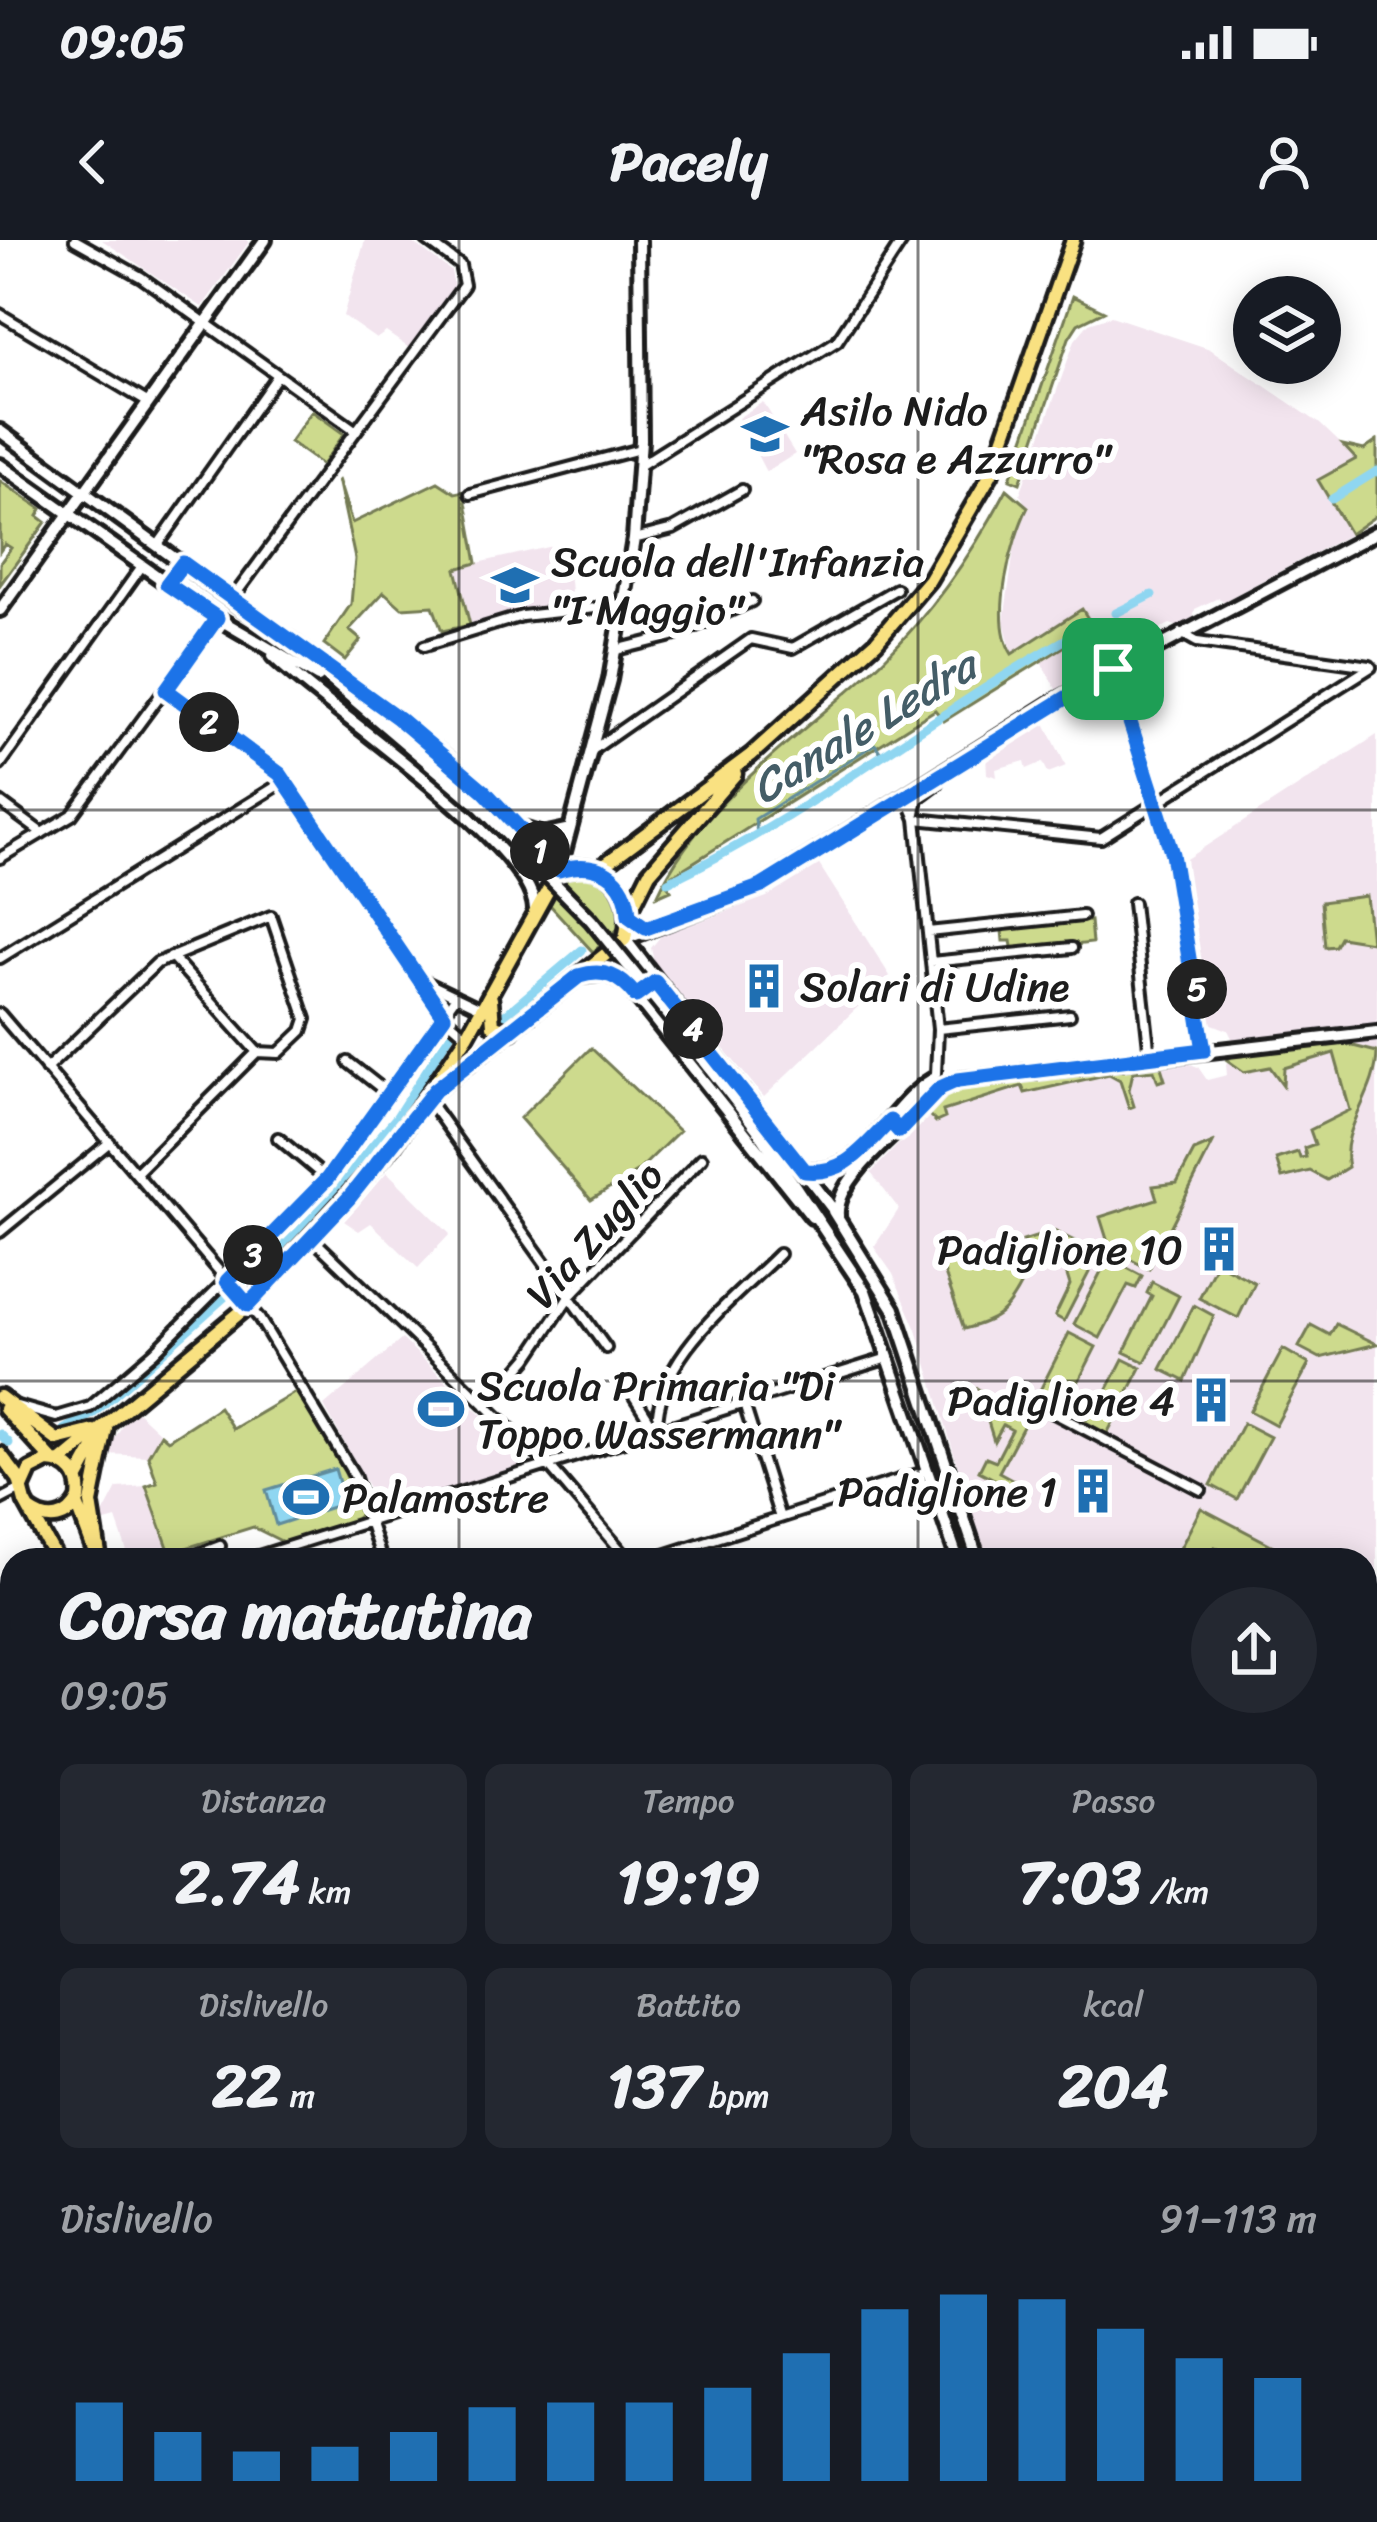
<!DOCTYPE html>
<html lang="it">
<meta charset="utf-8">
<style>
:root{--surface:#171b24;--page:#242831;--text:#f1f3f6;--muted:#9ea1a6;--accent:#1f6fb2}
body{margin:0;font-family:Sriracha,sans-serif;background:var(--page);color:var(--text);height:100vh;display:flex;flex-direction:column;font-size:45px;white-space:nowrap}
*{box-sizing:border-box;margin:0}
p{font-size:39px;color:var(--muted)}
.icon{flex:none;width:66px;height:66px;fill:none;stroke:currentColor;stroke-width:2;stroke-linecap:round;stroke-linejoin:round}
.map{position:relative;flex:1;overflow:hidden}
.side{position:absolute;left:0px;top:1308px;width:1377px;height:975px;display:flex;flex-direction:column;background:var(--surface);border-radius:36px 36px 0 0;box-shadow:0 6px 30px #0003}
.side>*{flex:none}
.buttons{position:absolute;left:1233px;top:36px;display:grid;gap:24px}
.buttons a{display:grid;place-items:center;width:108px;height:108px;border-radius:50%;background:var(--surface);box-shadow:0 6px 30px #0003;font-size:60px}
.pin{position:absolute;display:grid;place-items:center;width:102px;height:102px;color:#fff;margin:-51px;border-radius:24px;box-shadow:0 6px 18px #0006}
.km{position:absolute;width:60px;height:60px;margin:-30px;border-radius:50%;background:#222;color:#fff;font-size:33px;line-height:60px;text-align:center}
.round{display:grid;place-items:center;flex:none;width:126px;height:126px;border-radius:63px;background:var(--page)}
.overview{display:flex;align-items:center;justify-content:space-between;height:204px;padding:0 60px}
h1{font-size:66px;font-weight:800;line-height:90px}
.stats{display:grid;grid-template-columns:repeat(3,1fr);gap:18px;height:204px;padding:12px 60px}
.stats div{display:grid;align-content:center;border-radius:18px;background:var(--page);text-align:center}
.stats b{font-size:60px;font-weight:800}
.stats small{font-size:33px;font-weight:400}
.stats p{font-size:33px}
.chart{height:336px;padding:24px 60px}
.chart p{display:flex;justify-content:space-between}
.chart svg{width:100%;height:216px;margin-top:12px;stroke:var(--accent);stroke-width:6}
.status{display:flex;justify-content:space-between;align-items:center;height:84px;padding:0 60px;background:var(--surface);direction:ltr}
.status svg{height:33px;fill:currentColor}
header{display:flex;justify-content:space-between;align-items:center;height:156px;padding:0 60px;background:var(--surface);font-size:54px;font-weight:800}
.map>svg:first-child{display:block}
.built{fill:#f2e4ee}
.green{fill:#cdda8d;stroke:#747b54;stroke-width:3}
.water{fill:#8fd6f1;stroke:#618c9c;stroke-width:3}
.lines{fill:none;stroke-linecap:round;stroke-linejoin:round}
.stream{stroke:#618c9c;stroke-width:3}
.canal{stroke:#8fd6f1;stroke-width:9}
.minor-casing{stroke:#1c1c1c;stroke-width:16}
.tertiary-casing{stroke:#1c1c1c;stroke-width:20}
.secondary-casing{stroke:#1c1c1c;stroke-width:20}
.primary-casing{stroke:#1c1c1c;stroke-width:21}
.minor{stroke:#fff;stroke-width:8}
.tertiary{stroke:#fff;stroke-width:10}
.secondary{stroke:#fff;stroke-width:10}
.primary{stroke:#f9e181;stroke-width:12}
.secondary-bridge-casing{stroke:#1c1c1c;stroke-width:20;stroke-linecap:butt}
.secondary-bridge{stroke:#fff;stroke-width:10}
.route-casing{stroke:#fff;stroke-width:24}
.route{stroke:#1a73e8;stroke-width:15}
.grid{fill:none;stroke:#1c1c1c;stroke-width:3;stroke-opacity:0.55}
.labels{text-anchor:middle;stroke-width:12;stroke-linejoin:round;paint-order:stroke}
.poi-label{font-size:42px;fill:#1c1c1c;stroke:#fff;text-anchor:start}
.street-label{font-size:42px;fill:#1c1c1c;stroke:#fff}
.water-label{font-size:45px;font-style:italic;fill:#445d67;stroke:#fff}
</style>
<div class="status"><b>09:05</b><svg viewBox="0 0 49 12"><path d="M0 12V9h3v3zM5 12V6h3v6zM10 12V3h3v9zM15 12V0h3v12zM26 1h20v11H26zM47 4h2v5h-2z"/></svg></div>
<header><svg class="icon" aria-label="back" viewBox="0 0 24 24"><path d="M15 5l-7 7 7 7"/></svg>Pacely<svg class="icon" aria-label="person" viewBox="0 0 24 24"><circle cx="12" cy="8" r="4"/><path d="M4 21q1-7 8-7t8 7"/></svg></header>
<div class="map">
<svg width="1377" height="2282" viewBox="0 0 1377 2282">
<rect width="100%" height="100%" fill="#fff"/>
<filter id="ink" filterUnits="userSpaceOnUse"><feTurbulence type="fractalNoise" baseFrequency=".00833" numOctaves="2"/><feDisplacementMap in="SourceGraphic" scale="24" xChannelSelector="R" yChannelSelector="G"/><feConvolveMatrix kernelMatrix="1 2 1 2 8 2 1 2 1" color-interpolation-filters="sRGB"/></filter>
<g filter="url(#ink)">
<path class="built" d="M102,0h144l3,2 -47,65z
M365,0h44l42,31 3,17 -45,60 -23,-16 -10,7 -33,-23z
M1111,76l99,33 109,74 38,36 -39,21 32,54 -126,67 -6,-3 -23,11 -2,11 -14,7 -9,-3 -60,30 3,6 -56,31 -17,-31 53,-32 -11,-19 -70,45 -8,-33 11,-79 12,-35 -7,-13 55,-154 14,-17z
M763,162l32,52 -29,18 -28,-54z
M566,303l6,58 -102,24 -14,-57z
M1043,479l23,47 -18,7 -5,-11 -16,7 -2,-8 -29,8 1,8 -10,-3 -1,-19z
M1377,495v289l-144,16 -5,-10 -18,-7 -24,-164z
M818,623l72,113 -126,121 -109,-130 -4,-19 14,-17 88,-32z
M1377,801v915l-11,15 -1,-411h-379l-69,-230 -24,-56 -19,-27 25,-38 -28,-36 79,-83 232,-29 16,6 9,13 20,-5 -1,-11 7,-9z
M387,932l63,62 -32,34 -47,-45 -12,8 -15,-10z
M402,1099l125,119 -3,10 -117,38 -8,-8 -21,6 -54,-98z
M133,1168l28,26 -13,22 -43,-2z
M146,1246l24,67 -2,7h-38l-14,-41 -18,5 19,-36z
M0,1988h8l-5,48h9v156l-12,3z"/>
<path class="green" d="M1073,56l31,15 -26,13 -9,14 -49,145 -10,-4z
M312,171l32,23 -22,31 -32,-23z
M1377,201v74l-27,19 -32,-54 38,-21 -13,-14 21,5z
M338,239l14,44 86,-41 17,11 9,-2 13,72 -21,6 14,56 -28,6 -9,-25 -31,2 -18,-16 -35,38 12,10 -16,20 -21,-16 27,-40 4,-45z
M0,241l42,28 -4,7 8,6 -46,63v-22l11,-15 -6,-4 -5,7z
M1007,249l21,18c-17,34 -38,113 -16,147l70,-45 12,19 -150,93 -9,-11 -271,171 7,9 -14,6c45,-99 151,-164 227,-237 50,-49 90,-108 123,-170z
M587,633l17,4 17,20 1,28 -29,27 -43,-47 14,-26z
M1366,656l5,46 -31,-5 -5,9 -10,1 -4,-45z
M1090,681l2,22 -79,9 -2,-11h-8l-1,-11z
M1345,804l32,8c0,42 -38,77 -29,115l-21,13 -17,-9 -28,7 -6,-19 22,-7 2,6 6,-1 -2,-9 11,-4 -5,-14 40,-20 -16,-57 -50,15 -1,17 -13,-18 -26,5 -17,-12 6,-5z
M591,808l88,83 -41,40 -47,29 -71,-82z
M1160,824l5,16 -7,2 -4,-12 -21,2 -4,18 5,16 -5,2 -9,-28 -11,-6 -84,19 -3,-7 -79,25 2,7 -9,4 -9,-9 23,-23z
M1213,903l-64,126 -39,-20 -10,-32 57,-18 -4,-13 24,-3 17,-32z
M1054,991l45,22 -35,68 -9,-5 15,-31 -13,-42 -31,8 -3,-10z
M1011,1004l11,38c-16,31 -24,38 -58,47l-22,-64z
M1108,1018l34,18 -6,12 -8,-3 -28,53 -26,-14z
M1217,1023l38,20 -17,35 -39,-20z
M1152,1042l27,14 -34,66 -21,-10 28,-56 -5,-3z
M1194,1065l20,11 -29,65 -24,-12z
M1336,1084l41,20 -57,14 -21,-11 12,-22 19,10z
M1069,1093l27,14 -32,63 -27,-14z
M1283,1109l26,15 -33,61 -26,-14z
M1123,1119l18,9 -34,66 -22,-12 5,-10 5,2z
M978,1149l49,30 -28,53 22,12 -4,7 -38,-20 7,-14 10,4 16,-31 -9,-5 -9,16z
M296,1152l44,67 20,55 -6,7 -71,21 -30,-15 -83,26 -24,-67 11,-4 -9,-26 13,-22 7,6 51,-33 14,22z
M1243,1183l27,14 -33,62 -26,-14z
M1201,1268l99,52h-57l-28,-13 -7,13h-34z"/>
<path class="water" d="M335,1229l10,34 -69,22 -10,-35z"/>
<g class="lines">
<path class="stream" d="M757,594l-2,-15 120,-75 6,9"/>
<path class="canal" d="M1332,259l45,-28
M1116,373l36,-18
M668,642c149,-71 278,-179 424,-257
M504,776l78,-66
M65,1189l29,-16 206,-183 96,-112 54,-84
M0,1194l9,9
M1365,2077l12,7"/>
<g class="minor-casing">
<path id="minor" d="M75,0l66,37 214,153
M0,74l147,88
M639,226l198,-125 66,-101
M470,254l170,-45
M634,299l39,-10 69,-39
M158,305l120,-170
M232,359l232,-314 -4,-20 -34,-25
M1181,393l16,9 173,24
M424,406l98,-30 101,-11
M616,410l60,-15 76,-34
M1113,431l59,183 32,196
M166,450l114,84 164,242 23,20
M594,509l157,-110 42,9 103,-59
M0,525l142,-199
M906,555l10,24 22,210 -2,45
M0,562l42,31
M915,573l3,-15 20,-15 3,-10
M916,579l185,19 270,-171
M0,618l72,-43 145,-197
M1133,663l17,153
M928,692l154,-16
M172,717l85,95
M0,718l285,-177
M931,722l141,-14
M424,741l57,27
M0,774l259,304 95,157 28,85
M938,789l132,-14
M348,822l42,33
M46,829l111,-106 114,-47 35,103 -4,12 -23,22 -22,-1
M428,860l178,248
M278,898l49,41
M137,932l120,-120
M0,992l110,-90
M313,999l236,227 80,94
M625,1142l31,49
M1027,1159l174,91
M744,1164l36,114
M17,1166l39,11 34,-10 64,-55 173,-173 129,-183
M486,1166l42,-48 41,-61 133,-139
M657,1192c-3,-74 75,-131 122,-178
M0,1260l21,-11
M183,1320l37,-14
M246,1320l642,-202
M648,1320l279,-89
M0,1440l12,-2
M0,1587h12
M0,1852l12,4
M1365,2002l12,5
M1365,2140l12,-22
M53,2271l4,11
M616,2271l6,11
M912,2271l6,11
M1314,2271l42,11
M313,2282l63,-11
M768,2282l14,-11
M949,2282l13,-11
M1219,2282l3,-11
M1294,2282l2,-11"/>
</g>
<g class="tertiary-casing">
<path id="tertiary" d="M792,927c69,22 92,-59 141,-88
M838,976c-4,-42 76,-95 103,-128l17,-8 419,-48
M1365,1745l12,-15
M0,1979h12
M1064,2282l3,-11"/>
</g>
<g class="secondary-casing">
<path id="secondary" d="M0,191l266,194 212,180
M0,225l212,150 106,62
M0,370l265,-370
M289,399l159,120 111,111
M273,416c51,52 259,186 262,253
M523,589l20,6 23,-5
M559,630l51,-190 24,-141 7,-99 -2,-200
M581,736l25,-3 21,12 185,232
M673,781l84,108 108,162 93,269
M833,971l61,98 84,251
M838,976l-213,-277 137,-53 290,-183 325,-171
M1365,2096l12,7"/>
</g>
<g class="primary-casing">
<path id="primary" d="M600,628l151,-113 125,-113 53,-62 62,-106 82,-234
M631,669l18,-36 86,-99
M491,759l2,26 18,7
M0,1157l57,43 36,-9
M5,1169l48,52
M0,1214l19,25 6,23 32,58
M61,1222l182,-152 150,-164 74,-110 92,-166c51,-15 77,22 66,69l-190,151
M78,1238l22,-40
M22,1248l8,-18 18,-9c22,1 34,16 31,38 -11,21 -30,25 -49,11
M77,1264l16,43
M100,1320l-9,-57 15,-74
M1365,1930l12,-1
M0,1941l12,-3
M154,2271v11"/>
</g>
<use href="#minor" class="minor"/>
<use href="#tertiary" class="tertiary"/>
<use href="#secondary" class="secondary"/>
<use href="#primary" class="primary"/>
<g class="secondary-bridge-casing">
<path id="secondary-bridge" d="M478,565l113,115 82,101"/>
</g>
<use href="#secondary-bridge" class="secondary-bridge"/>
</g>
</g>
<g class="lines" filter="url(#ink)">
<g class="route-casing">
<path id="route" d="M183,323l215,155 86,73 75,79c38,-11 68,5 70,46l17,12 116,-42 351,-217 59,185 32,196 -246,30 -18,8 -41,43 -9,-10c-27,27 -44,54 -85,50l-150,-189 -19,14c-16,-20 -32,-28 -57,-20l-144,114 -86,108 -101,107 -21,-24 100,-102 117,-163 -164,-242 -114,-84 51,-72 -50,-34z"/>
</g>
<use href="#route" class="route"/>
</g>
<path class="grid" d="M459,0v1320M918,0v1320M0,570h1377M0,1141h1377M0,1712h12M1365,1712h12M459,2271v11M918,2271v11"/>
<defs>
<g id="school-bare" transform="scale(3.6)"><path d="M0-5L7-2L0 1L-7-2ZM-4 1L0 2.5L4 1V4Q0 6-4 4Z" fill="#1f6fb2" stroke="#fff" stroke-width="2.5" paint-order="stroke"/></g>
<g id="building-bare" transform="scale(3.6)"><path d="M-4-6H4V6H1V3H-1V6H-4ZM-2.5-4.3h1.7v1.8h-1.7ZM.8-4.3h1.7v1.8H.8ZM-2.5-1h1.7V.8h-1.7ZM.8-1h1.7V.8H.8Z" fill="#1f6fb2" stroke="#fff" stroke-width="2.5" paint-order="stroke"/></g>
<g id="stadium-bare" transform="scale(3.6)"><path d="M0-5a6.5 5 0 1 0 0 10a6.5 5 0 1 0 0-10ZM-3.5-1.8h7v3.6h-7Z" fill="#1f6fb2" stroke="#fff" stroke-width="2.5" paint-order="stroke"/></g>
</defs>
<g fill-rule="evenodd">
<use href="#school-bare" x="765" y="194"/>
<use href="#school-bare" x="515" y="345"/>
<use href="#building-bare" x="764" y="746"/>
<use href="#building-bare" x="1219" y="1009"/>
<use href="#building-bare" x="1211" y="1160"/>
<use href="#stadium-bare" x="441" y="1169"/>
<use href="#building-bare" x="1093" y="1251"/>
<use href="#stadium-bare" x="306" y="1257"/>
</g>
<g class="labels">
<g class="poi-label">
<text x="801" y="185">Asilo Nido<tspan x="801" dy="48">"Rosa e Azzurro"</tspan></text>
<text x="551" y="336">Scuola dell'Infanzia<tspan x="551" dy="48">"I Maggio"</tspan></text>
<text x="800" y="761">Solari di Udine</text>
<text x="1183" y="1024" text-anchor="end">Padiglione 10</text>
<text x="477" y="1160">Scuola Primaria "Di<tspan x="477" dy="48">Toppo Wassermann"</tspan></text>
<text x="1175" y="1175" text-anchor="end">Padiglione 4</text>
<text x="1057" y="1266" text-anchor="end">Padiglione 1</text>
<text x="342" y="1272">Palamostre</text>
</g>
<g class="street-label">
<text transform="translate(594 994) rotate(-48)" y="15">Via Zuglio</text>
</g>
<g class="water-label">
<text transform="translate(863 486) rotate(-31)" y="16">Canale Ledra</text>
</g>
</g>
</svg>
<div class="buttons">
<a><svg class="icon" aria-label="layers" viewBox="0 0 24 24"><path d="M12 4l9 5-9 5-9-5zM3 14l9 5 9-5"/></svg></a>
</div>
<div class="pin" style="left:1113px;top:429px;background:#1e9e55"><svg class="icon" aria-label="arrive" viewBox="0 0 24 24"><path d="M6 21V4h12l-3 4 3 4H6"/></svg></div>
<b class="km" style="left:540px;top:611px">1</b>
<b class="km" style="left:209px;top:482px">2</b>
<b class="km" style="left:253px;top:1015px">3</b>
<b class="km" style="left:693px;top:789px">4</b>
<b class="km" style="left:1197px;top:749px">5</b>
<section class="side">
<div class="overview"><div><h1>Corsa mattutina</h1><p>09:05</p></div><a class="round"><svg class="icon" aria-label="share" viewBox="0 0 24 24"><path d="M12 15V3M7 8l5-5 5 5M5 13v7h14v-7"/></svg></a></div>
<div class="stats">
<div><p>Distanza</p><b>2.74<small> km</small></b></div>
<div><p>Tempo</p><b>19:19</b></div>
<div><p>Passo</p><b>7:03<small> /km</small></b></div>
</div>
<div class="stats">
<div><p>Dislivello</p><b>22<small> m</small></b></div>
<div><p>Battito</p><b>137<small> bpm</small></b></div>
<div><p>kcal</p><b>204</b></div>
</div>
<div class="chart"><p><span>Dislivello</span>91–113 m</p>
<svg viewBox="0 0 160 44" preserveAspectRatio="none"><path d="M5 44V28M15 44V34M25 44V38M35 44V37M45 44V34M55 44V29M65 44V28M75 44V28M85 44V25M95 44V18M105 44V9M115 44V6M125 44V7M135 44V13M145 44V19M155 44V23"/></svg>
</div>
</section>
</div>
